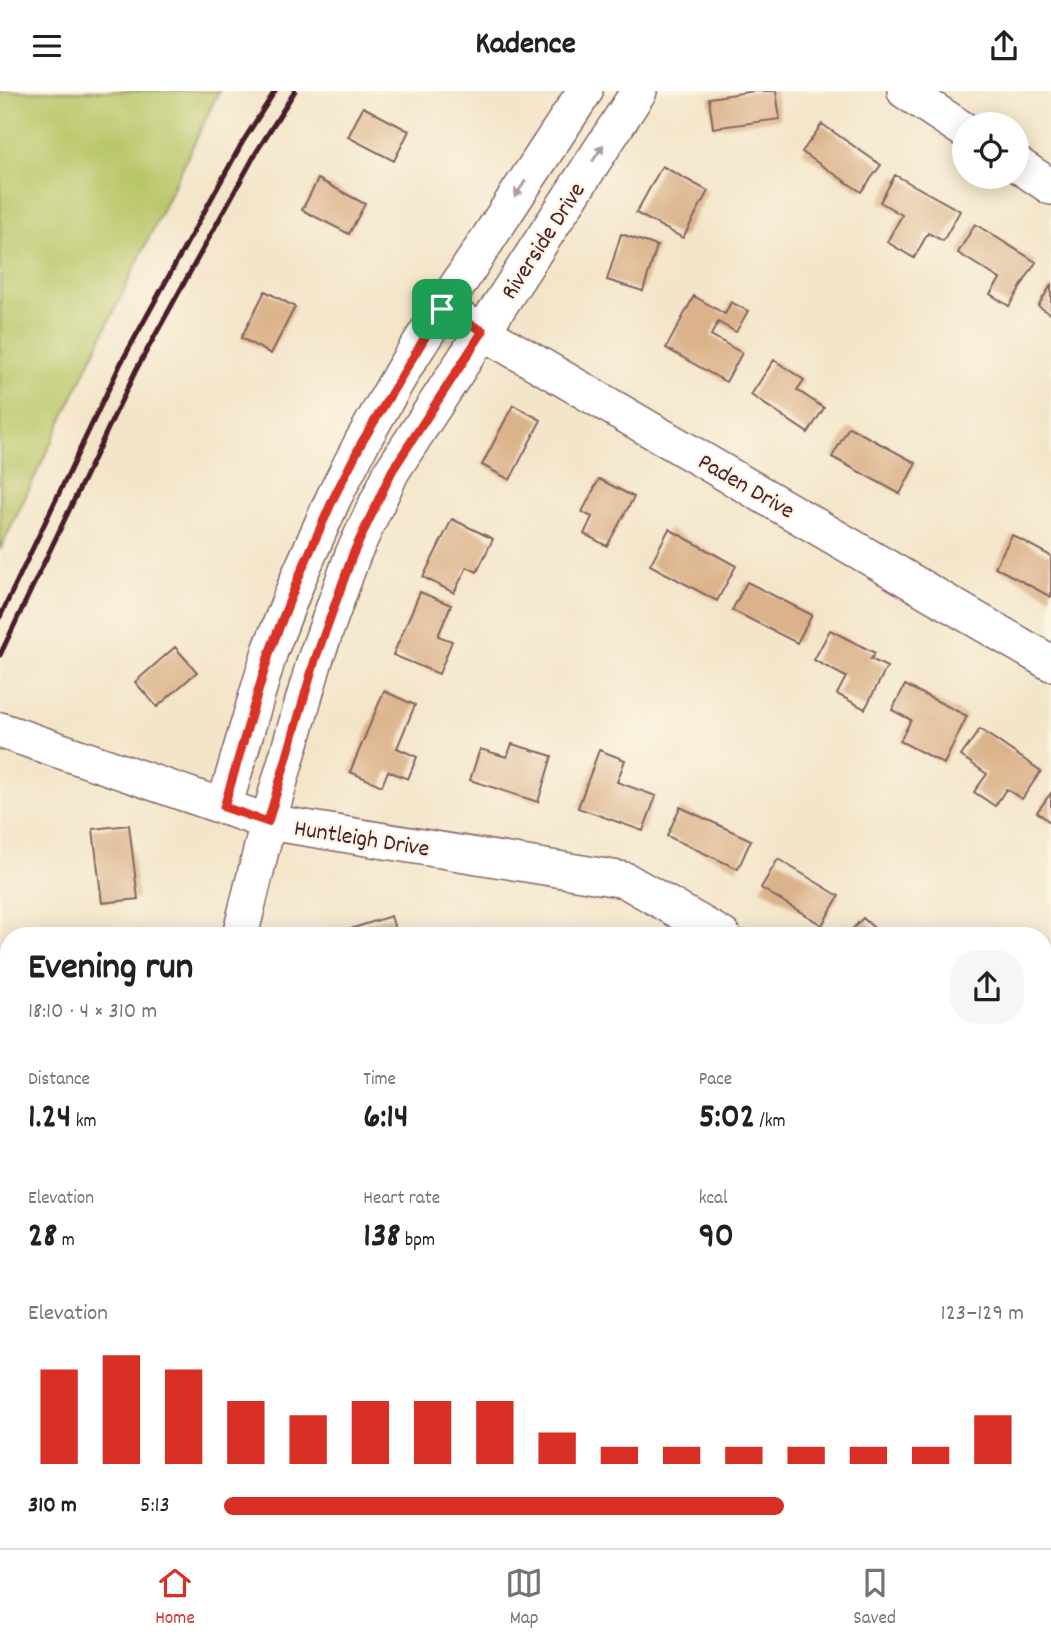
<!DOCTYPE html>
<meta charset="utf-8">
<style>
:root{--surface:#fff;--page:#f6f6f6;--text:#202124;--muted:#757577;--line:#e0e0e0;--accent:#d93025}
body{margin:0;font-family:Dekko,sans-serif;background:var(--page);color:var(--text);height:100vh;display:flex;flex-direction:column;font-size:26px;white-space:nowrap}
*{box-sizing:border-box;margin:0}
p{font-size:23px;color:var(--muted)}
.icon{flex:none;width:38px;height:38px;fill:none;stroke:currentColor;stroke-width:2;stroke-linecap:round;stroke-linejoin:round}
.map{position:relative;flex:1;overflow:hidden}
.sheet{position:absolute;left:0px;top:836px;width:1052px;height:621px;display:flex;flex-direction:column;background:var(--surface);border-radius:28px 28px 0 0;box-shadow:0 4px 18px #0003}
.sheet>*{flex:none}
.tools{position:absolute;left:952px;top:21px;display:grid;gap:14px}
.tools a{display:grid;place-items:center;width:77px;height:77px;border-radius:50%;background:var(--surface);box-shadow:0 4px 18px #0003;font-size:35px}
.pin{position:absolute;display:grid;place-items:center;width:60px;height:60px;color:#fff;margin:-30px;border-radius:14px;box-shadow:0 4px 10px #0006}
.round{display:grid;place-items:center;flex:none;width:74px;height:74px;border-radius:28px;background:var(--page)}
.headline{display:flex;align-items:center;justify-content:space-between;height:119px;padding:0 28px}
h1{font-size:38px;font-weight:800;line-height:52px}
.figures{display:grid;grid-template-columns:repeat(3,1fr);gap:10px;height:119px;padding:7px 28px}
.figures div{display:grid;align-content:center}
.figures b{font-size:35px;font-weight:800}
.figures small{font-size:19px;font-weight:400}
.figures p{font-size:19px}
.chart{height:196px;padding:14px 28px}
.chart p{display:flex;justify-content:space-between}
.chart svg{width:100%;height:126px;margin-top:7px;stroke:var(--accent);stroke-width:6}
ul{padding:0 28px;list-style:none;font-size:23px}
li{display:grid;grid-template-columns:112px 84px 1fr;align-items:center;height:52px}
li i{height:18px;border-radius:9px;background:var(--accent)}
header{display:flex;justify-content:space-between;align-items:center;height:91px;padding:0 28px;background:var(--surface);font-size:32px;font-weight:800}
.tab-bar{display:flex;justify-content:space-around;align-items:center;height:98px;border-top:2px solid var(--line);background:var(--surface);font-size:19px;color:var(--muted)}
.tab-bar a{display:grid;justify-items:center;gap:4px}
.tab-bar .current{color:var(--accent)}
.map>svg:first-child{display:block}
.green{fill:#b9c668;stroke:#82724a;stroke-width:2}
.building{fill:#dbb38b}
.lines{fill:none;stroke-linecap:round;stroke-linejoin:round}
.minor-casing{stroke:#856462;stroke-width:38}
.minor{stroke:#fff;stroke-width:35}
.rail{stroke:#4a1f2b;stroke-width:5}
.oneway{fill:#ae9aa0}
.route-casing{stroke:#fff;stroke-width:14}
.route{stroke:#d93025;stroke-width:9}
.labels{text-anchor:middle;stroke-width:5;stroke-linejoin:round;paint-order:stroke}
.street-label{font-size:24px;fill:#4a1f2b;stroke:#fcf5e5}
</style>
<header><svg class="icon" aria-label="menu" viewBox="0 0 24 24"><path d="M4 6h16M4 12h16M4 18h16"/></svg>Kadence<svg class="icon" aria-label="share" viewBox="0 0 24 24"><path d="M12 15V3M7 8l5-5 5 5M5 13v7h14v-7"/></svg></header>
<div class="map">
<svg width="1051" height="1457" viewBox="0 0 1051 1457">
<rect width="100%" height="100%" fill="#fcf5e5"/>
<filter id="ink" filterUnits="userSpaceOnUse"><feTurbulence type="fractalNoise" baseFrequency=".0143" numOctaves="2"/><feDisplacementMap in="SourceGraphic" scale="14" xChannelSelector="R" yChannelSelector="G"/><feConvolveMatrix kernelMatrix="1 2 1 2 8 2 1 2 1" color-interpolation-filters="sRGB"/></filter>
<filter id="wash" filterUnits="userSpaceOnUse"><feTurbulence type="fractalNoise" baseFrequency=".00686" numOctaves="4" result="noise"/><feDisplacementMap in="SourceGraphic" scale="28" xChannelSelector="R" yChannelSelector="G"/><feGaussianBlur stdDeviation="1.57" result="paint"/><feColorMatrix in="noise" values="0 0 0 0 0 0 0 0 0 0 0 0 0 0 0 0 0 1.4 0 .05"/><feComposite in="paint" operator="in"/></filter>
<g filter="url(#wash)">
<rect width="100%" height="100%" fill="#f3e5c9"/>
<path class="green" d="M0,0h219l-219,459z"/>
<g id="blocks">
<path class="building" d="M755,0h21l4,28 -67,9 -4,-30z
M363,16l46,24 -15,30 -46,-24z
M822,33l59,41 -20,27 -59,-40z
M662,75l46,25 -25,47 -47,-25z
M895,84l65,36 -17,30 -15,-8 -14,25 -27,-16 15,-27 -22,-13z
M318,88l47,25 -16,30 -47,-24z
M975,133l61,38 -27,44 -19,-12 10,-15 -42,-26z
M621,143l36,12 -14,45 -36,-11z
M1051,194v29l-13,-8z
M265,200l30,16 -24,47 -30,-16z
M694,205l31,18 6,-12 17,9 -12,21 -18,-10 -7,13 31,18 -16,29 -60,-34z
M774,269l30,20 -7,10 27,18 -16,25 -57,-38z
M513,314l28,15 -31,60 -28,-15z
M849,336l67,36 -16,31 -68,-37z
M599,388l35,18 -27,49 -23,-12 8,-17 -10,-5z
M452,428l41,20 -16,33 -10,-5 -13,26 -31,-16z
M669,438l67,37 -19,35 -67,-36z
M1012,444l39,21v41l-56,-30z
M747,491l65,33 -15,28 -65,-33z
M420,501l31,13 -13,31 14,5 -13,33 -46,-19z
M830,539l45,23 -4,6 16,8 -22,42 -28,-15 9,-17 -32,-17z
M175,556l22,25 -40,35 -22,-25z
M905,594l62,31 -23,48 -44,-23 11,-21 -19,-10z
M384,600l31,14 -18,43 20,9 -9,22 -20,-8 -6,15 -32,-14z
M980,638l61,42 -19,28 -16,-10 -11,17 -21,-14 13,-18 -26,-18z
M512,653l40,12 -14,46 -68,-22 10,-31 27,8z
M599,659l26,10 -8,22 39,14 -13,35 -65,-23z
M1051,702v30l-14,-11z
M680,716l71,33 -13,29 -71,-33z
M129,734l9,74 -36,4 -9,-74z
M778,768l61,37 -17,29 -61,-37z
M391,825l6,20h-69z
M863,827l20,18h-37z
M8,1112h1v63l-9,-2v-28z
M1043,1159l8,14v60l-8,-13z
M0,1191l9,2v75l-9,-3z
M0,1289l9,2v11l-8,28z
M1043,1364l8,12v56l-8,5z
M173,1449h63l-2,8h-63z
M289,1449h61v8h-62z
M376,1449h64v8h-64z
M482,1449h60l1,8h-60z
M579,1449h35l4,8h-35z
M945,1449h50l2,3 -6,5h-58z"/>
</g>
</g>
<g filter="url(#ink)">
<use href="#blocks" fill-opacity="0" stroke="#856462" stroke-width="2"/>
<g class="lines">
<g class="minor-casing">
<path id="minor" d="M905,0l59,39
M1017,73l34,23
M464,230l587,342
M0,639l268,92 357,58 98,56
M224,716l46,-156 30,-77 34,-77 28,-55 44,-77 36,-56 143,-218
M240,845l28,-114 47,-162 38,-106 39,-83 247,-380
M1043,1038l8,-4
M90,1457l2,-8"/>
</g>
<use href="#minor" class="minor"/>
<path class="rail" d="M0,526l121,-254 121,-220 33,-52
M0,564l136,-285 121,-219 38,-60"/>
</g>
<defs><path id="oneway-solid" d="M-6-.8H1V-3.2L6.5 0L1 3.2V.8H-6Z" transform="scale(1.75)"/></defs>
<g class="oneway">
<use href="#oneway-solid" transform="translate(598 62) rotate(-57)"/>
<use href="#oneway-solid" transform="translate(520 98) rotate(123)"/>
</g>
</g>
<g class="lines" filter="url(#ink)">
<g class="route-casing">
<path id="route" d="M442,218l41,22 -91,140 -39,83 -38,106 -47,162 -44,-15 46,-156 30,-77 34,-77 28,-55z"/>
</g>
<use href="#route" class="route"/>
</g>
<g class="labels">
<g class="street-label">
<text transform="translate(542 149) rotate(-57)" y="8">Riverside Drive</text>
<text transform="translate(747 394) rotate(30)" y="8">Paden Drive</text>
<text transform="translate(362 746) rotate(9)" y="8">Huntleigh Drive</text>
</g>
</g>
</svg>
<div class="tools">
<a><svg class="icon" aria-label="locate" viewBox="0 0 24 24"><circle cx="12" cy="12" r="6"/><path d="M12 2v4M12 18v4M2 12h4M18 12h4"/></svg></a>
</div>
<div class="pin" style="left:442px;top:218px;background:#1e9e55"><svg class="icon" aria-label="arrive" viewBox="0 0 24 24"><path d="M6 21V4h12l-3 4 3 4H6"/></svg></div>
<section class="sheet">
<div class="headline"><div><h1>Evening run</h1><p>18:10 · 4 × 310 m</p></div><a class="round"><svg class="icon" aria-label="share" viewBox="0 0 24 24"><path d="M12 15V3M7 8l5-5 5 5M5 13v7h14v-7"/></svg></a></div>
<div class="figures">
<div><p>Distance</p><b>1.24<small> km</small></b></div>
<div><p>Time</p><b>6:14</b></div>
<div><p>Pace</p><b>5:02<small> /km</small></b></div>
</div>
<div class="figures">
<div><p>Elevation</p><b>28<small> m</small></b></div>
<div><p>Heart rate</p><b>138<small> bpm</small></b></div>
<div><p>kcal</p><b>90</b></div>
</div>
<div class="chart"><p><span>Elevation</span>123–129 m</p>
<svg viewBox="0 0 160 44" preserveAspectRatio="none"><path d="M5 44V11M15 44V6M25 44V11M35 44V22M45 44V27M55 44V22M65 44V22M75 44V22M85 44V33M95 44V38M105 44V38M115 44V38M125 44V38M135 44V38M145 44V38M155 44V27"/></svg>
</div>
<ul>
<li><b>310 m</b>5:13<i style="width:70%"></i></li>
</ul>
</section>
</div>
<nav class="tab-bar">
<a class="current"><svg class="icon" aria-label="home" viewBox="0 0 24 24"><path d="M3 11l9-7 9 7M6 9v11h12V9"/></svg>Home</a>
<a><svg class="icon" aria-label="map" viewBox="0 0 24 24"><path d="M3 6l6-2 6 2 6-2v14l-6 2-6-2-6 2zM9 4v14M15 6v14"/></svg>Map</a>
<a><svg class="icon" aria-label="saved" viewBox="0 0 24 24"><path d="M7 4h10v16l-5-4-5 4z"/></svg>Saved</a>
</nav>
